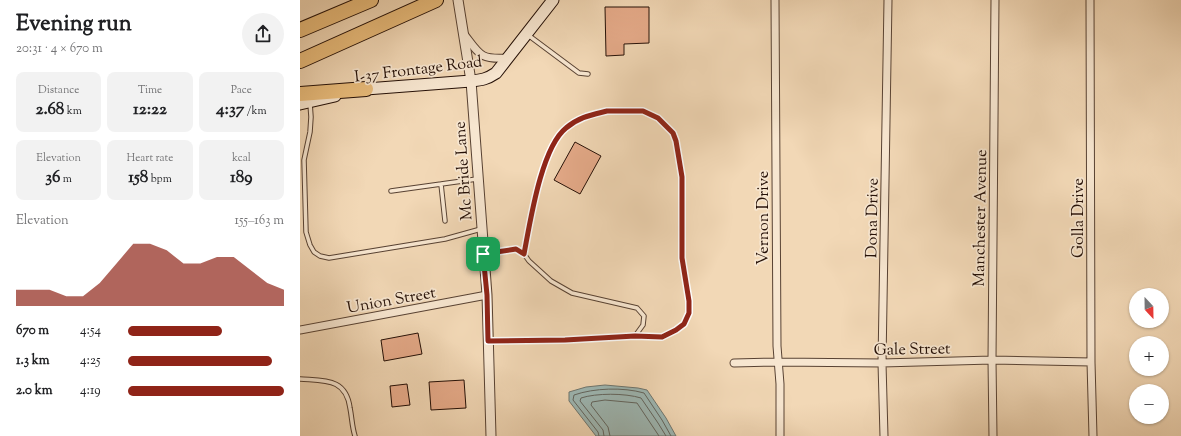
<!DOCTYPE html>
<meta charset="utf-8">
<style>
:root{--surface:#fff;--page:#f2f2f2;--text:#202124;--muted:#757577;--accent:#8f2418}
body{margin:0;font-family:"Sorts Mill Goudy",serif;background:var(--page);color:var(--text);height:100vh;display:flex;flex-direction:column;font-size:15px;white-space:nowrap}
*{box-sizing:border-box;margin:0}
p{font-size:13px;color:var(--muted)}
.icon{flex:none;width:22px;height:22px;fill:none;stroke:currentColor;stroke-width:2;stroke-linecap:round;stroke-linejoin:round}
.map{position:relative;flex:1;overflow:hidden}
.drawer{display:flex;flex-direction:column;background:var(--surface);width:300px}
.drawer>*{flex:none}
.needle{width:26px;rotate:158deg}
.tools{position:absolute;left:829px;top:288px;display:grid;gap:8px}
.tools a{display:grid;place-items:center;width:40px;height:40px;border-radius:50%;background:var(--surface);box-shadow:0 1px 3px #0004;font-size:20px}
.pin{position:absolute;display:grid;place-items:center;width:34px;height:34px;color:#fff;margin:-17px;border-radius:8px;box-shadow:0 2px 6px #0006}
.round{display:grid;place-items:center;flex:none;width:42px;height:42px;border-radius:21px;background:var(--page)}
.overview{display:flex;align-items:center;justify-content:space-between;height:68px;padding:0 16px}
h1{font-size:22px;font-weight:700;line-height:30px}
.metrics{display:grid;grid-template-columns:repeat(3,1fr);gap:6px;height:68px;padding:4px 16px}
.metrics div{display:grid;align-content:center;border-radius:8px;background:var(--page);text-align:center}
.metrics b{font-size:17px;font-weight:700}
.metrics small{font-size:11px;font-weight:400}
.metrics p{font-size:11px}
.chart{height:112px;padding:8px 16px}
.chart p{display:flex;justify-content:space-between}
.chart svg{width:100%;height:72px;margin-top:4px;fill:var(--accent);opacity:.7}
ul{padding:0 16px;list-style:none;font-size:13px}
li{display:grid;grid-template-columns:64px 48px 1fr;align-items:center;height:30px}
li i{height:10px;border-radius:5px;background:var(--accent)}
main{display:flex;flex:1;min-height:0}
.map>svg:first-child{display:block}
.water{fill:#9db8b5;stroke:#6d756f}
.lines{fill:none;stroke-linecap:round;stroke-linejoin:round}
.shore{stroke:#61645e;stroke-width:1}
.building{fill:#e6ab8a;stroke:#251007}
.service-casing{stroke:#584233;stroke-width:5.5}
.minor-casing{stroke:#584233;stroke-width:9}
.tertiary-casing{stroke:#584233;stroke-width:11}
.secondary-casing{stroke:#251007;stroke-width:13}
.motorway-casing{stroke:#251007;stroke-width:16}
.service{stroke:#f7e6d0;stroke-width:3.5}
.minor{stroke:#f7e6d0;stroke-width:7}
.tertiary{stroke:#f7e6d0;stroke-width:9}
.secondary{stroke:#f7e6d0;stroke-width:11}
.motorway{stroke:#e9bc7b;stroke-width:14}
.route-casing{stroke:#fff;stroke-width:8}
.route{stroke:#8f2418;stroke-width:5}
.labels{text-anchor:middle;stroke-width:3.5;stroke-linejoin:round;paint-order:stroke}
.street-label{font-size:16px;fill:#251007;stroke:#f7e6d0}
</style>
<main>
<section class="drawer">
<div class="overview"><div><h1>Evening run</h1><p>20:31 · 4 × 670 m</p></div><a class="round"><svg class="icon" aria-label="share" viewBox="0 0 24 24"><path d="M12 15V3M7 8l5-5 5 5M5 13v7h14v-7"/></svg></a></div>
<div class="metrics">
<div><p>Distance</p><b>2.68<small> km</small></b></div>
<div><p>Time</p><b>12:22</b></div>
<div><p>Pace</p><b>4:37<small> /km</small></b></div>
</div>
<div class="metrics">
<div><p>Elevation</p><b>36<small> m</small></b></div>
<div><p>Heart rate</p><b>158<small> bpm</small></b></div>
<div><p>kcal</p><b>189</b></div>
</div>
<div class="chart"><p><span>Elevation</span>155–163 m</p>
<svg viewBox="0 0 160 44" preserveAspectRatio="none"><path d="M0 44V34L10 34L20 34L30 38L40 38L50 30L60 18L70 6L80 6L90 10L100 18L110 18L120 14L130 14L140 22L150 30L160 34V44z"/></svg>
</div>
<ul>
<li><b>670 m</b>4:54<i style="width:60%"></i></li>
<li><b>1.3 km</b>4:25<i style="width:92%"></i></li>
<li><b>2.0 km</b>4:19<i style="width:100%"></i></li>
</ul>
</section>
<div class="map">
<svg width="881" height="436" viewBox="0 0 881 436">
<rect width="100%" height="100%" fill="#f2d8b6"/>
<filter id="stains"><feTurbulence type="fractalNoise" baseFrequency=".005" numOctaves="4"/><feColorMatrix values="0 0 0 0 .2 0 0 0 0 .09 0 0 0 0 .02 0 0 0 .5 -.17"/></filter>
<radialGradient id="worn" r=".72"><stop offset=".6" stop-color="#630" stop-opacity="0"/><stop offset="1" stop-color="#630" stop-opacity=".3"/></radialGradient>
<path class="water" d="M305,385l33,3 9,2 19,28 10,18h-80l-27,-35v-9l17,-5z"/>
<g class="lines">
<path class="shore" d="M299,436l-1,-4 -25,-32 1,-5c20,-7 49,-8 70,-2l18,27 9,16
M304,436l-1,-6 -23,-29 1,-3c15,-5 44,-5 60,0l17,25 8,13
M310,436l-2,-9 -17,-22 1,-3 13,-2 32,3 22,33"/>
</g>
<path class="building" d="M305,7h44v36l-25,1v11l-18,1z
M275,142l26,14 -21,38 -26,-14z
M118,333l4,21 -38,7 -3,-21z
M164,380l2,28 -35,2 -2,-28z
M107,384l3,21 -18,2 -2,-21z"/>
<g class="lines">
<g class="service-casing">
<path id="service" d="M228,35l51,38 9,1
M10,103l1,14 -1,15 -6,28 2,72 4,13 4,7 6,4 9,2 116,-19 36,-10
M141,184l4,37
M91,191l86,-12
M184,254l31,-5 9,5 5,7 22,20 21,12 65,15 7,8 -1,9 -8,11 -70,4 -76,1
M224,254l11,-58 10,-33 9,-21 11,-13 20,-13 22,-5h36l15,7 15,15 3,8 6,36v81l7,43v12l-5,11 -8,6 -14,7 -27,-1
M0,379c25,2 46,-1 50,29 2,10 2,19 5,28"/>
</g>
<g class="minor-casing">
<path id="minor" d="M475,0l2,346 3,38v52
M790,0l1,362 2,74
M164,34c16,21 16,26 44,24
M0,330l187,-35
M434,363l44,-1 104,1 110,-3 99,2
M584,436l-2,-73 6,-363
M693,436l-1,-76 3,-360"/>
</g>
<g class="tertiary-casing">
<path id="tertiary" d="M158,0l13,81 16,214 4,141"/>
</g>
<g class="secondary-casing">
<path id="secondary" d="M59,90l7,-1 105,-8c11,-1 16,-2 25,-8l57,-73
M0,104l35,-8"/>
</g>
<g class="motorway-casing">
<path id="motorway" d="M0,30l71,-30
M0,61l136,-61
M0,94l66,-5"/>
</g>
<use href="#service" class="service"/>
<use href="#minor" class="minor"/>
<use href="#tertiary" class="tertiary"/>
<use href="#secondary" class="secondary"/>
<use href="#motorway" class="motorway"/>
</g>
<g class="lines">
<g class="route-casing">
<path id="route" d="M307,111h36l15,7 15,15 3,8 6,36v81l7,43v12l-5,11 -8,6 -14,7 -27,-1 -70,4 -77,1 -1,-46 -4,-41 33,-5 8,5c6,-31 17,-106 42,-126 13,-11 25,-13 41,-17z"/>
</g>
<use href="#route" class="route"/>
</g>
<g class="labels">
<g class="street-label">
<text transform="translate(118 68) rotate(-7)" y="6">I-37 Frontage Road</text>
<text transform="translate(162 171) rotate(-94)" y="6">Mc Bride Lane</text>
<text transform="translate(462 218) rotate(-90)" y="6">Vernon Drive</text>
<text transform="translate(571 218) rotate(-89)" y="6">Dona Drive</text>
<text transform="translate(679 218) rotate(-89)" y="6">Manchester Avenue</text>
<text transform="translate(777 218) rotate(-90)" y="6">Golla Drive</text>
<text transform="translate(91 299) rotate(-10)" y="6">Union Street</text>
<text transform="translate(612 348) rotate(-1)" y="6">Gale Street</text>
</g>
</g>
<rect width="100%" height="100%" filter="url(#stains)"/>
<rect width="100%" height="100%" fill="url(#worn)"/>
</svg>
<div class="tools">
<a><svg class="needle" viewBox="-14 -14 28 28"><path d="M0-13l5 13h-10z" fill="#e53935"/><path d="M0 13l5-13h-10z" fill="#757577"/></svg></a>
<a>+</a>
<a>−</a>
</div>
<div class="pin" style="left:183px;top:254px;background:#1e9e55"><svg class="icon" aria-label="arrive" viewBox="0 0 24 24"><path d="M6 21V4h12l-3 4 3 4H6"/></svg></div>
</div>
</main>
